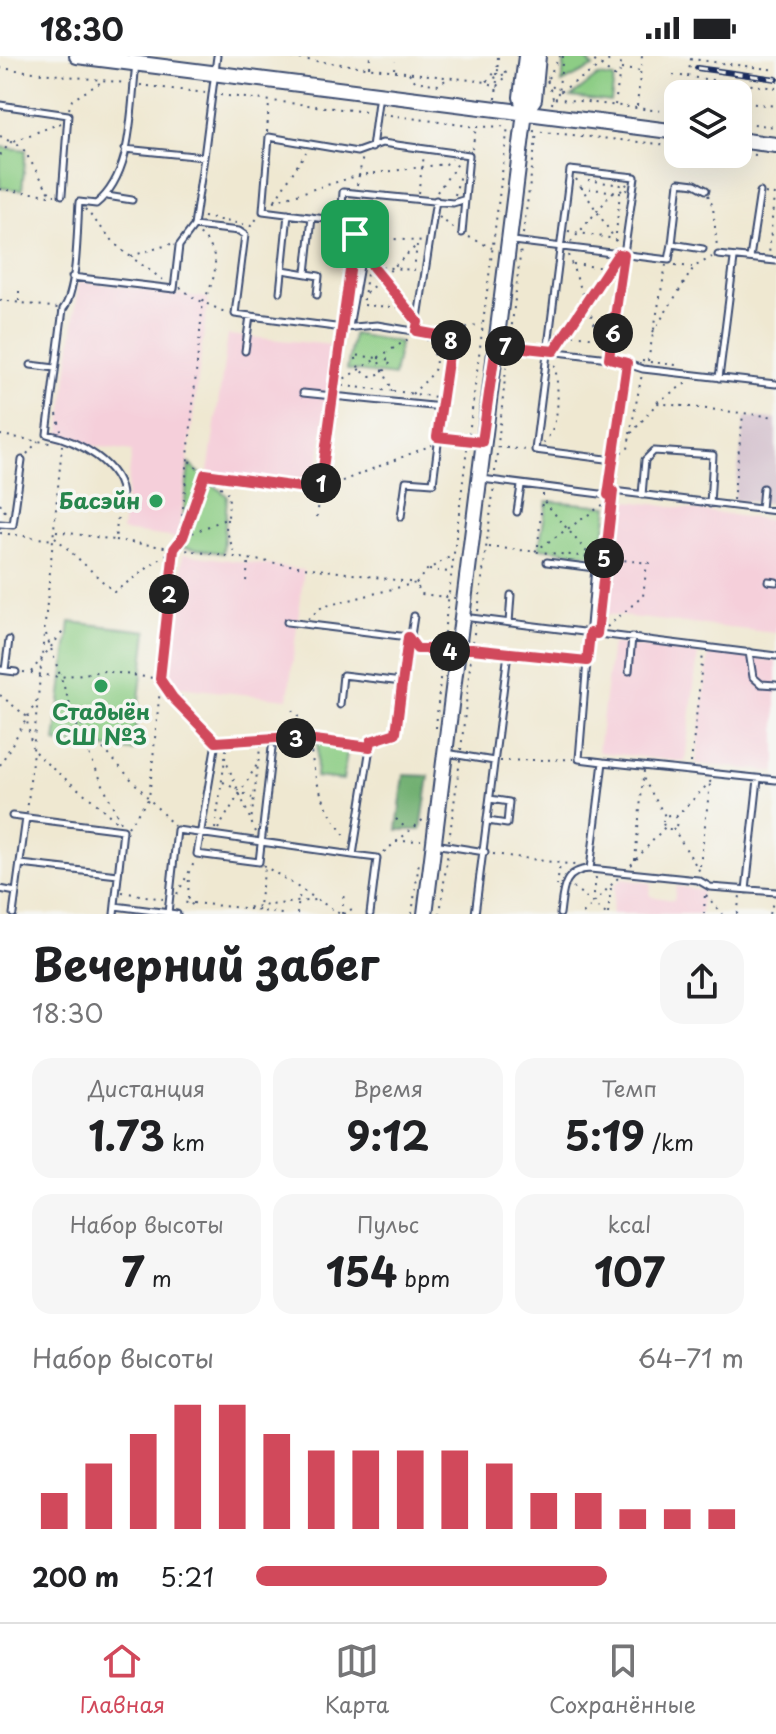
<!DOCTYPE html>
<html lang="ru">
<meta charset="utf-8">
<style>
:root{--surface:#fff;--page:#f6f6f6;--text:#202124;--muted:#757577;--line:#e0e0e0;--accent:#d1495b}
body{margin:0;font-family:"Playpen Sans",sans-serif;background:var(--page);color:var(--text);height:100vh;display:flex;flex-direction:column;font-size:30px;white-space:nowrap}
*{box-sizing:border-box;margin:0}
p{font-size:26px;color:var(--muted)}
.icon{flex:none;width:44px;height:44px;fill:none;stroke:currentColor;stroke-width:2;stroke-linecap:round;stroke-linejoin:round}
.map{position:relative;height:858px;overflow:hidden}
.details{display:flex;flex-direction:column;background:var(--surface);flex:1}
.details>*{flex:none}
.fabs{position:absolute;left:664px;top:24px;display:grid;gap:16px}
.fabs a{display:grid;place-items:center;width:88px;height:88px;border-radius:16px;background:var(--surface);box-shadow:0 8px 32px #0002;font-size:40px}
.pin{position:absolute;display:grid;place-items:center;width:68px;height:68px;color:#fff;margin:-34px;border-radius:16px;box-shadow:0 4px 12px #0006}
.km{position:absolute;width:40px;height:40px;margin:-20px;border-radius:50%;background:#222;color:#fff;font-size:22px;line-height:40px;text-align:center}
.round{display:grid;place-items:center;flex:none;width:84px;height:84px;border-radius:24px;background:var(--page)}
.overview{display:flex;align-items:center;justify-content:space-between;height:136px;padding:0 32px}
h1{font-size:44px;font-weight:700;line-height:60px}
.stats{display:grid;grid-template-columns:repeat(3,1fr);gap:12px;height:136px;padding:8px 32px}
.stats div{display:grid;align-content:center;border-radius:20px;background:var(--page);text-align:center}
.stats b{font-size:40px;font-weight:700}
.stats small{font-size:22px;font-weight:400}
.stats p{font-size:22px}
.chart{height:224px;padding:16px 32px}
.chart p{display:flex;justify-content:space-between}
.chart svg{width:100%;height:144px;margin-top:8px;stroke:var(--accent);stroke-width:6}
ul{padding:0 32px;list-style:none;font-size:26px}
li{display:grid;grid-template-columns:128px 96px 1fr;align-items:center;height:60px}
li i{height:20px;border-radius:10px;background:var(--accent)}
.status{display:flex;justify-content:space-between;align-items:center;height:56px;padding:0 40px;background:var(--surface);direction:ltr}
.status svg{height:22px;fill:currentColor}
.menu{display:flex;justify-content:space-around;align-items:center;height:112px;border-top:2px solid var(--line);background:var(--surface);font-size:22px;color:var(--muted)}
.menu a{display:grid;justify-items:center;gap:4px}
.menu .current{color:var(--accent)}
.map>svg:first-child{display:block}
.built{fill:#f5cfda}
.industrial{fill:#d1bdcb}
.green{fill:#8dcd85;stroke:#547e72;stroke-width:2}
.forest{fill:#72b072;stroke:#467068;stroke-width:2}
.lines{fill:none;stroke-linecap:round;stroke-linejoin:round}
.service-casing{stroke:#3b4b6f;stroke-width:9}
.secondary-casing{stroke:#3b4b6f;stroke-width:18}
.path{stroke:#3b4b6f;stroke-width:2;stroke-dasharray:2 6;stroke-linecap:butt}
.service{stroke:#fff;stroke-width:5}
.secondary{stroke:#fff;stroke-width:14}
.rail-casing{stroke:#1b2f5e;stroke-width:6}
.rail{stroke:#f6f6f2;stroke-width:3;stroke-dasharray:9;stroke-linecap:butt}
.route-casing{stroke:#fff;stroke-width:16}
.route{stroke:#d1495b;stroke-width:10}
.leisure-dot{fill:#2e9e5b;stroke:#f6f6f2;stroke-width:3}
.labels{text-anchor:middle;stroke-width:7;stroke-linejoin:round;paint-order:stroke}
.leisure-label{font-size:22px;font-weight:bold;fill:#27864d;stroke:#f6f6f2;text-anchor:end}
</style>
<div class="status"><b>18:30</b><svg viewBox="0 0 49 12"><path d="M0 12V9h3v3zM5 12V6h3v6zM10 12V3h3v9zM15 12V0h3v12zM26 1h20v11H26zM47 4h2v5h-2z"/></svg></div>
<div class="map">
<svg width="776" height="858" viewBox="0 0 776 858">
<rect width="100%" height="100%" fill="#f6f6f2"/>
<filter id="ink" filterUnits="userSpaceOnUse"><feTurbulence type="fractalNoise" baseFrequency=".0125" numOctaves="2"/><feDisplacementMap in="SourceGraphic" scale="16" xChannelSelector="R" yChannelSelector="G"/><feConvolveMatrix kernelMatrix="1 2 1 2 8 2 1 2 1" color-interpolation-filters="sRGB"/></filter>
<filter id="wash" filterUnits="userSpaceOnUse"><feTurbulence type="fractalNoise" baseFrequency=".006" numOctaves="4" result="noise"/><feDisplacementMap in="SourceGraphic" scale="32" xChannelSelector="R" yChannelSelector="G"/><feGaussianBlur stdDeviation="1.8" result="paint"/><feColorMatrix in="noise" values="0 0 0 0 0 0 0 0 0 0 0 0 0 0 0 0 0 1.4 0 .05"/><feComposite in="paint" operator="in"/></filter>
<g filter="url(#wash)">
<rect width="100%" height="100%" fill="#efe8d1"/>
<path class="built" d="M79,225l129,17 -30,240 -56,-7 10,-80 -73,-10z
M228,279l105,10 -17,141 -108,-13z
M615,443l161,22v112l-173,-19z
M183,498l121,16 -16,129 -119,-13z
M612,587l86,10 -13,109 -87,-10z
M709,596l67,9v111l-80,-8z
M622,823l29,4 -1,13 24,4 2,-14 26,4 -1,24h-90l4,-29z"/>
<path class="industrial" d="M745,361l31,2v85l-42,-4z"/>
<path class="green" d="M565,0h19l9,11 -31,16z
M598,20l16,2 -3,24 -40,-5z
M0,91l26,3 -4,40 -22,-2z
M353,278l47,8 -6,34 -47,-6z
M189,408l38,32 -4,57 -43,-6z
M547,445l61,5 -6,50 -63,-8z
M70,566l77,9 -14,120 -78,-9z
M318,686l30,4 -5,34 -27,-3z"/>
<path class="forest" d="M404,719l25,1 -8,54h-24z"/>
</g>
<g filter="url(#ink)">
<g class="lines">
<g class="service-casing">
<path id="service" d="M0,49l68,10 -6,80
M372,92l7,-54
M125,93l79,8 13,-101
M204,101l-10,69 45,5 6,4 -10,79 108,14 34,-3 66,11 9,-2 -19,149 -27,-2 -5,36
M107,140l25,4
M462,177l7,-78 -87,-12 -25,9 -88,-15 -6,74 78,10 2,-29 110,11 10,-3
M513,185l156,19 3,-16 31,5
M672,188l7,-62 16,2 11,6
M718,199l58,6
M750,202l10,-66
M283,214l36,6 -2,19
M306,217l6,-56
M72,221l102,12 5,-43 15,-20
M280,236l8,-78
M349,271l14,-78 12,1
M416,275l20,-131
M497,289l112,13 34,11 133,15
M245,295l5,-35
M609,302l26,-181 -65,-7 -35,280 79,10 13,-97
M31,309l24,3
M719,322l15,-119
M303,337l139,14
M437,381l44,5
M614,404l-6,35 5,-4 163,20
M482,423l126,16
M642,439l3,-35 9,-9 59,4 -3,49
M122,444c2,-36 -46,-60 -75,-66l16,-125c15,-18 14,-82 16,-107l17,2c38,-31 34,-94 40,-140
M761,453l2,-21
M517,456l4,-26
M0,468l13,1 9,-65
M768,525l8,1
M463,561l313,39
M287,566l121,15 9,12h55l115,12 8,-93 -48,-6
M509,567l2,-28
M749,596l4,25 8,7 15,1
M0,614l16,2
M5,614l4,-30
M629,615l3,-34
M340,649l3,-30 59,7
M216,686l-19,112 62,8 13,-114
M446,697l48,8
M603,706l173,18
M12,760l111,14 -9,84
M488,765l19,3 2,-22 -19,-3
M434,788l51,8
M21,808l97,11
M590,813l108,11 12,7 66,5
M0,833l16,3
M746,834l12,-111
M115,850l62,8
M168,857l9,-83 176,25
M13,858l13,-96
M370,858l7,-56 -24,-3 18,-114 25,-8 18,-117
M475,858l33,-261
M560,858c3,-22 2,-44 30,-45l13,-107 -24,-3 8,-98"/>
</g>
<g class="secondary-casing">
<path id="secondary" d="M77,0l601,76
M525,56l-4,-15 5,-41
M738,84l38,5
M425,858l100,-802 9,-13 4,-43"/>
</g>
<path class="path" d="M276,0l210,26 12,5
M563,0l-5,37 58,-37
M588,0l30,23
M369,11l1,-11
M0,12l126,15
M394,13l1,-8
M621,13l22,2
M497,14l15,3
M409,17l6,8 24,4 9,-7
M673,19l15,2 3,-18 85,11
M548,22l12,-22
M547,24l11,13 -5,5z
M487,25l20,-8
M487,25l9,-10
M140,29l65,8
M498,30l9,-11
M687,38l1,-17 88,11
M220,39l148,17
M496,43l2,-43
M738,46l38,4
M552,48l1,-6 125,15
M615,49l7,-49
M637,50l5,-50
M69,53l3,-9 31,-19
M382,58l94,13 31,-1
M738,66l38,5
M533,75l145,15
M267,76l2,-29
M0,80l11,6 50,-19
M472,93l4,-21
M738,97l19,2
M0,99l11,-13 11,5 29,48h4
M576,123l42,65
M588,124l33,5 1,-3
M357,129l6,-29
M581,132l39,4 7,-8
M0,133l49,6
M437,136l22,-30
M418,137l6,-37
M765,137l9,2 -5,60
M455,139l5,-21
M708,139l5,12 4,40
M355,143l-3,27 33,12 39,4
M275,144l31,-48
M274,145l86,-26 86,-11 6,-5
M85,153l35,40 43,31
M203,161l33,6
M439,161l17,13
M242,168l9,2 8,-10
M347,168l5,2 8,18
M568,175l47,8v9
M523,178l14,-102
M616,178l4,-42 7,-2
M469,181l23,11
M571,186l43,-51
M568,199l35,91
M131,200l40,-12
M369,204l43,54
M573,208l33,4
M675,209l17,2
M180,231l14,11 33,15
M366,237l50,-47
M347,240l8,-62
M0,244l58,8
M19,245v-10
M406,252l-43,-3 5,-39 46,4 3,-25
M458,273l24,-5
M653,276l41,-65 18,-10
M557,277l49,6
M342,278l-8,51 76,-47
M619,284l3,14
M510,285l11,-93
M557,289l56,-85
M378,302l13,2c-4,11 -10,15 -22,16l-10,-7 -4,-14 22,3 16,33 44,6
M642,305l34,4
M648,305l18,-96
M335,329l58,6
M412,338c21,-21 33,-25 15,-54
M657,346l31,-20
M57,358l4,17
M469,378l39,-308
M630,378l12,-60
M0,379l50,8
M543,387c20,-19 15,-59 11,-84
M498,391l29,3
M621,396l7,-3 2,-14 27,-32 119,14
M27,398l11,-13
M495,416l13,-121
M543,438v6l48,57
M733,444l10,-85
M0,447l7,12
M317,461l15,-114
M227,463l-1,10 9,26
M56,475l59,9 4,-34
M0,477l54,7
M185,480l43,-18 1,-24 -40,-33
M55,481l59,55 60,-43 9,-12 22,-63 115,16 112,-45
M115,484l301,43 11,-13 26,-15
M180,484l23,-239c14,-23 20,-49 -5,-68
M538,490l4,-45
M489,491l162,16
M535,495l72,-49
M429,514l21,2
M246,525l3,-22
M478,555l16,-125
M308,563l14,-12 94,-24 5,11 34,4
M598,570l12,-125
M607,571l36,-31 4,-33
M46,578l34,100 40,88
M443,585l24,-192
M473,586l2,-17
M23,616l37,5 44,-6 56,8 13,19 40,40
M31,616l34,-43
M0,639l26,21 6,31
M172,641h11
M292,654c20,15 17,37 22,59 4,23 18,52 33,69
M76,663l98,107
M436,672l6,-73
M222,685l69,-4 71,9
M227,685l-2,18 26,62
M461,694l10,-93
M35,696c26,27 57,44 82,71
M500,705l73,-2
M691,707l12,-109
M0,709l39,-68
M644,715l-1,7 22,38
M223,726l29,16
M27,757l35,-368
M663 766a7 7 0 1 1 14 0a7 7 0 1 1-14 0Z
M676,761l36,-37
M396,763l12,11
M128,771l21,-29 25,-248
M673,772l29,47
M215,773l10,-70
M218,773l40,-66
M256,776l-5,-10 10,-82
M449,785l11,-81
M396,786l25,-2
M384,796l41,-34
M493,798l82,11
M635,804l8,-82
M263,809l77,49
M631,809l34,-38
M700,810l10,-82
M557,830l3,-22
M573,831l33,27
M122,836l41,7
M177,838l18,-33
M706,839l16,19
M188,842l5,5 -3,3 -4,-2z
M188,842l1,-22
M193,847l50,5 72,-8
M593,847l3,-26
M248,853l34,5
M258,855l7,-43
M297,858l3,-23
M342,858l2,-23
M343,858l11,-6
M412,858l7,-52
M440,858l8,-63
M583,858l35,-36
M608,858l3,-27
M704,858l1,-22
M737,858l3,-18
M769,858l5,-14"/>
<use href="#service" class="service"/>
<use href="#secondary" class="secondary"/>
<g class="rail-casing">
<path id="rail" d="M697,12l79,11"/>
</g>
<use href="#rail" class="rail"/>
</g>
</g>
<g class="lines" filter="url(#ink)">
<g class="route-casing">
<path id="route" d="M355,178l18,33 45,55 -2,9 27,5 9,-2 -15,103 45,5 14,-97 58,6 64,-97 6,1 -15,103 18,5 -19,132 5,-4 -16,143 -7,-1 -3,28 -115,-12h-55l-9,-12 -12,96 -25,8 -1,6 -79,-10 -75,5 -43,-44 -13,-19 14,-130 9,-12 22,-63 115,16z"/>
</g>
<use href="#route" class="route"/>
</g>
<g class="leisure-dot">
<circle cx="156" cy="445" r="8"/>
<circle cx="101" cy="630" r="8"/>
</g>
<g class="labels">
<g class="leisure-label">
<text x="140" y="453">Басэйн</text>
<text x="101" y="664" text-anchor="middle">Стадыён<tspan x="101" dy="25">СШ №3</tspan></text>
</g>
</g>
</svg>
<div class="fabs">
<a><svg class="icon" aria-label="layers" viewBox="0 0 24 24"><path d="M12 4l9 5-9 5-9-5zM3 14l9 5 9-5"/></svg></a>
</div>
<div class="pin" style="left:355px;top:178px;background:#1e9e55"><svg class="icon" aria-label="arrive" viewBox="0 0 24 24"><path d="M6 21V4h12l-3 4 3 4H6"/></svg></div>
<b class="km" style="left:321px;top:427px">1</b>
<b class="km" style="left:169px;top:538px">2</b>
<b class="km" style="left:296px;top:682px">3</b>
<b class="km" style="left:450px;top:595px">4</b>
<b class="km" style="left:604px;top:502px">5</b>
<b class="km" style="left:613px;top:277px">6</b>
<b class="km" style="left:505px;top:290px">7</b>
<b class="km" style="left:451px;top:284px">8</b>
</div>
<section class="details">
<div class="overview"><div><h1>Вечерний забег</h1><p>18:30</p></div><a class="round"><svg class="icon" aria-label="share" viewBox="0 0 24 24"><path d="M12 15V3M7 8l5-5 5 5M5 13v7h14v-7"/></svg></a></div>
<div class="stats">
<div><p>Дистанция</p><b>1.73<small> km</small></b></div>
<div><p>Время</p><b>9:12</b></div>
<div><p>Темп</p><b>5:19<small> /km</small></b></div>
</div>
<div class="stats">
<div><p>Набор высоты</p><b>7<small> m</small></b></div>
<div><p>Пульс</p><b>154<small> bpm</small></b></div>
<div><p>kcal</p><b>107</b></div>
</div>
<div class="chart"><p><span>Набор высоты</span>64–71 m</p>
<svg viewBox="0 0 160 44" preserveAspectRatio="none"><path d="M5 44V33M15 44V24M25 44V15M35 44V6M45 44V6M55 44V15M65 44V20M75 44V20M85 44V20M95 44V20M105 44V24M115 44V33M125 44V33M135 44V38M145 44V38M155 44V38"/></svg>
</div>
<ul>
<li><b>200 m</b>5:21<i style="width:72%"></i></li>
</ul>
</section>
<nav class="menu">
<a class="current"><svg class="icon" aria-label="home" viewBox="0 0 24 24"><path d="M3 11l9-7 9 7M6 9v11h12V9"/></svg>Главная</a>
<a><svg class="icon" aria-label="map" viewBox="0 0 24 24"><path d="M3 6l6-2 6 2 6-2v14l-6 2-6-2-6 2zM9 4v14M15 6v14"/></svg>Карта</a>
<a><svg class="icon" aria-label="saved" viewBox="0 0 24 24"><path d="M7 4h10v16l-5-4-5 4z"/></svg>Сохранённые</a>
</nav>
